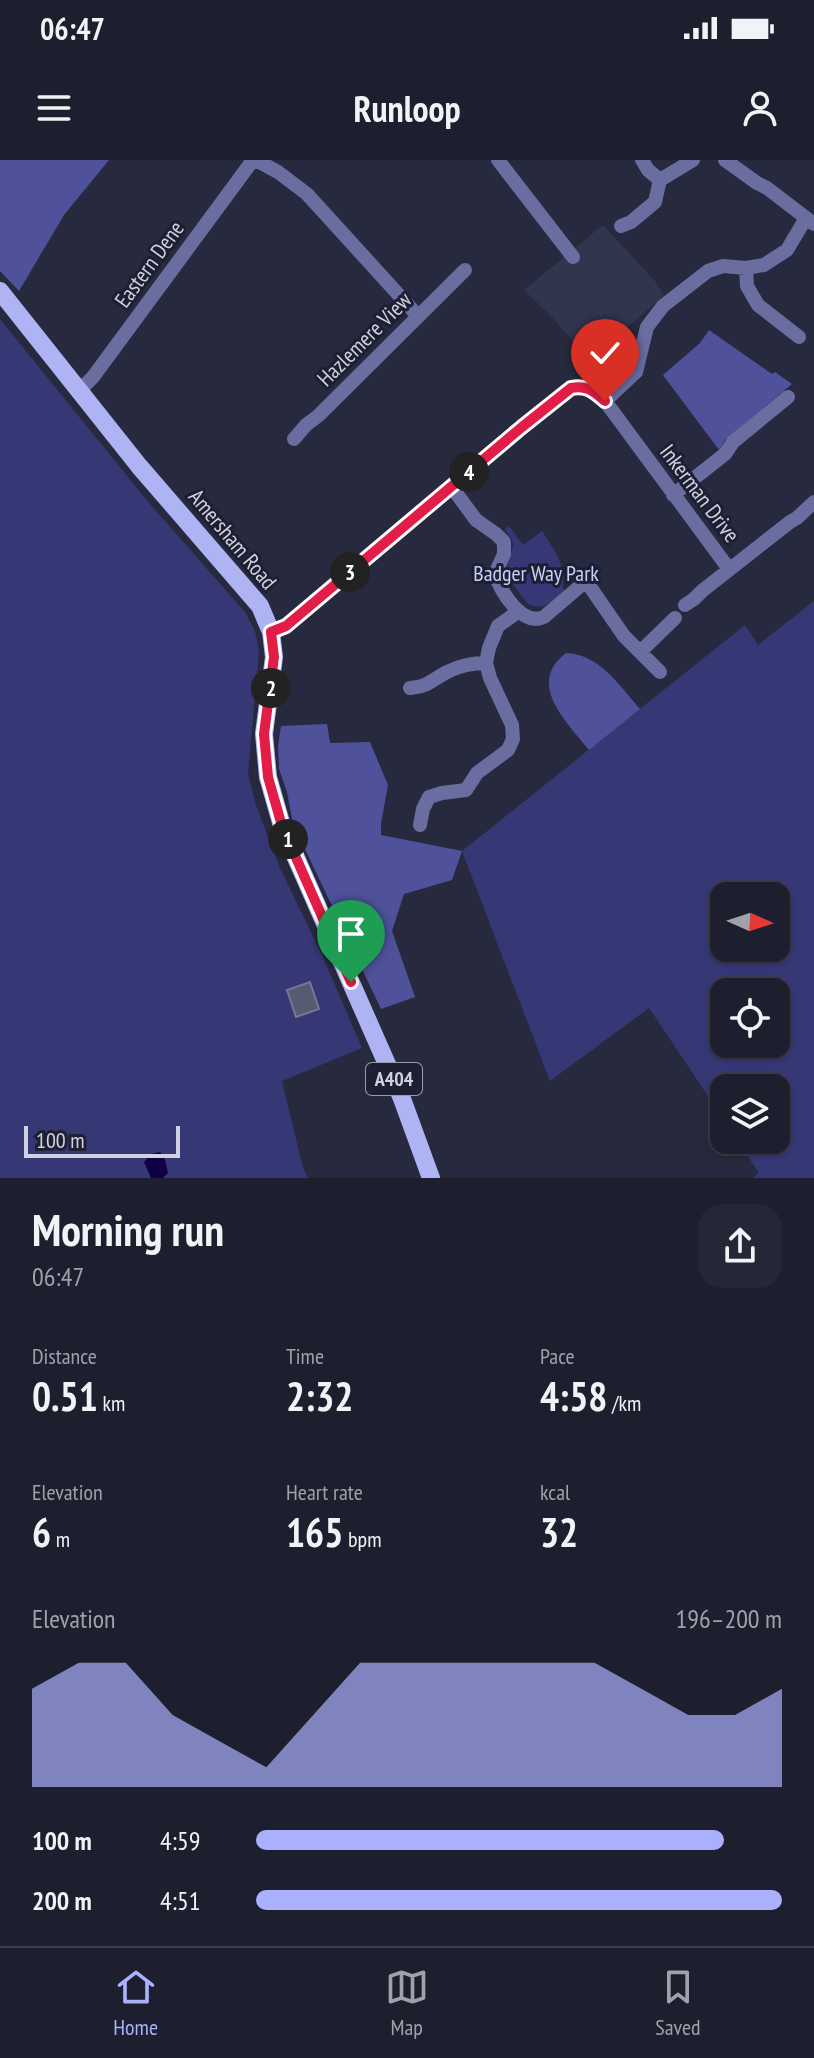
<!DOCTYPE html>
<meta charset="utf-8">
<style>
:root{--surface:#1d1f2e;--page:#252736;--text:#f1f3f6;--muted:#a0a2aa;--line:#3b3d4a;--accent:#a9b0fc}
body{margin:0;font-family:"PT Sans Narrow",sans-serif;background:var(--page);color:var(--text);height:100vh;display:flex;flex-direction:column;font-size:30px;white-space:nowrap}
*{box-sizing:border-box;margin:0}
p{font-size:26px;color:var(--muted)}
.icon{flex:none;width:44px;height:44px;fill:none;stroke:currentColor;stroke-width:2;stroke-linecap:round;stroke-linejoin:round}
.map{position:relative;height:1018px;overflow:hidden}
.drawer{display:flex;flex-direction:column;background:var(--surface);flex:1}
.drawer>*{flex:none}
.needle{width:52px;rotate:93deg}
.fabs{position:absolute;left:710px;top:722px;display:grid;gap:16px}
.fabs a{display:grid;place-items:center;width:80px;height:80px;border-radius:16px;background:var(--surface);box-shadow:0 2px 6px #0004,0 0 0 2px var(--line);font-size:40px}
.scale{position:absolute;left:24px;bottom:20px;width:156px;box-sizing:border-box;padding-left:8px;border:4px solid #d0d2df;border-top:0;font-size:22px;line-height:28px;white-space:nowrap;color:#d0d2df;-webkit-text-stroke:6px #1d1f33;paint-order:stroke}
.pin{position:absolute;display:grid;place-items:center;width:68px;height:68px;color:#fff;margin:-82px -34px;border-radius:50% 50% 50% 0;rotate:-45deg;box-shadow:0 0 8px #0007}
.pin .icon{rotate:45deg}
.km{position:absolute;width:40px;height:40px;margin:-20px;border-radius:50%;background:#222;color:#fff;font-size:22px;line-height:40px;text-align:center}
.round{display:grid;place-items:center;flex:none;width:84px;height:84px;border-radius:24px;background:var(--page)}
.summary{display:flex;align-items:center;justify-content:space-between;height:136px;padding:0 32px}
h1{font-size:44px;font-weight:700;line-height:60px}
.figures{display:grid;grid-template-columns:repeat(3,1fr);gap:12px;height:136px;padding:8px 32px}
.figures div{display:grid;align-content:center}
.figures b{font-size:40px;font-weight:700}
.figures small{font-size:22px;font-weight:400}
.figures p{font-size:22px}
.chart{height:224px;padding:16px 32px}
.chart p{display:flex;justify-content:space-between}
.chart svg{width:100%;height:144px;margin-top:8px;fill:var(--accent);opacity:.7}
ul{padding:0 32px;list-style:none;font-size:26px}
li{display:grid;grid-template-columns:128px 96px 1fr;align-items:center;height:60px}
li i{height:20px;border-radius:10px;background:var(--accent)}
.status{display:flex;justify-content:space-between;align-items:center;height:56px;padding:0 40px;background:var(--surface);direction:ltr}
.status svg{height:22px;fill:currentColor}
header{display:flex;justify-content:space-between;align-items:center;height:104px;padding:0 32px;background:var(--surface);font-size:36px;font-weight:700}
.dock{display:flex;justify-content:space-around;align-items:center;height:112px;border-top:2px solid var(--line);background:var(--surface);font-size:22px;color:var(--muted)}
.dock a{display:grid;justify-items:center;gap:4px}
.dock .selected{color:var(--accent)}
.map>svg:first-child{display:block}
.built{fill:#32354e}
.green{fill:#363775;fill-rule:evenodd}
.forest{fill:#4f529b}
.water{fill:#100046}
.building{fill:#575a71;stroke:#757891;stroke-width:2}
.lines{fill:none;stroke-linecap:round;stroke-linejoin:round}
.minor{stroke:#696da0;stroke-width:14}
.major{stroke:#aeb4f3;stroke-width:18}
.route-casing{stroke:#fff;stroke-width:16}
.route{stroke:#e11d48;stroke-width:10}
.labels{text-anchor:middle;stroke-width:6;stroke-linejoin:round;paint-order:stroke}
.shield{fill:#1d1f33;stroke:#9a9cab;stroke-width:2}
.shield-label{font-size:20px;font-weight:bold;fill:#d0d2df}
.street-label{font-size:22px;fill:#d0d2df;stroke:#1d1f33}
.park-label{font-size:22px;fill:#c9cff8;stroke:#1d1f33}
</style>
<div class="status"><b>06:47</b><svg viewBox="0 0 49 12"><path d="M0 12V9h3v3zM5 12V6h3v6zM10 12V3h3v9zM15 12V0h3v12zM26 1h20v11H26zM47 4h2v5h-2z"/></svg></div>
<header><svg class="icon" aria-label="menu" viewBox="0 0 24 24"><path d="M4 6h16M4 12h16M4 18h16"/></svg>Runloop<svg class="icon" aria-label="person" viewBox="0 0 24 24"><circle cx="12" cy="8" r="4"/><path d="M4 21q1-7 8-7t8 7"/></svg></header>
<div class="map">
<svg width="814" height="1018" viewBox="0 0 814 1018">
<rect width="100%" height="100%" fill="#27293e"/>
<path class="built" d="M603,65l52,56 9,15 -81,68 -7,-8 5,-6 -30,-34 -27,-26z"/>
<path class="green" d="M0,159l149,184 96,109 10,19 4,20 -11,123 8,31 23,61 43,89 40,93 -80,33 21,87 5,10h-308z
M509,366l14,19 19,-14c8,13 18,26 21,41 1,8 -1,13 1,19 -11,10 -21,21 -36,13l-21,-27 -2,-5 8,-25 -1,-7 -7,-10z
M814,441v577h-61l6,-5 -22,-33h39v-52h-52v32l-75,-112 -99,73 -88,-230 283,-226 13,20zM724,736h52v52h-52zM724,832h52v52h-52z"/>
<path class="forest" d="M0,0h109l-45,55 -45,76 -19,-20z
M709,170l63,44 3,-2 17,12 -67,56 -6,10 -56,-75 37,-32z
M566,493c33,1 54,33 74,56l-51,41c-21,-27 -64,-66 -23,-97z
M327,564l3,19 40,-1 18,43 -7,39v11l81,16 -10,29 -48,14 -12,37 23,66 -34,12 -88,-185 -6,-32 -8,-23 -1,-23 3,-20z"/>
<path class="water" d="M160,992l5,8 3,13 -5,5h-12l-7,-16 7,-8z"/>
<path class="building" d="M310,822l9,27 -23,8 -9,-27z"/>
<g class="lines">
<path class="minor" d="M256,0l22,12 29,22 111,122
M498,0l75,97
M642,0l6,10 12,10
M725,0l32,23 10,5 47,36
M621,66l10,-4 24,-20 5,-22 33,-20
M746,108l1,18 11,19 41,32
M78,232l15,-15 160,-217
M605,241l31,-29 11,-45 16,-21 45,-35 15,-5 23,2 18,-3 23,-15 19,-32
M294,279l12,-14 12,-9 147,-146
M451,326l25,34 20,14 8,8v12l-9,20c5,17 27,53 49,43l42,-36 38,55 16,16 35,-34
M673,335l52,-41 8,-12 55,-45
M685,445l9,-6 8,-8 88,-69 7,-4 17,-16
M271,472l15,-6 236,-199 49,-39c16,-3 22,3 34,13l124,168
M640,492l20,20
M410,528c20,-2 20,-7 37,-16 12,-6 26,-9 39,-9
M420,665l3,-16 6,-12 13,-4 24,-3 11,-17 31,-23 5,-11 -1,-14 -22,-47 -4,-15 3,-15 9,-22 21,-15"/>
<path class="major" d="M0,131l139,175 121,140 11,26 3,25 -10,77 4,43 14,49 119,270 30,82"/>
</g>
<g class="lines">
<g class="route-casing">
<path id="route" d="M351,822l-69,-156 -14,-49 -4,-43 10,-77 -3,-25 15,-6 236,-199 49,-39c16,-3 22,3 34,13"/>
</g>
<use href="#route" class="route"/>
</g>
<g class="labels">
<rect class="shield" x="366" y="903" width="56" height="32" rx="6"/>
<g class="shield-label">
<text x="394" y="926">A404</text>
</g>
<g class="street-label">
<text transform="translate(149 104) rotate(-54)" y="8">Eastern Dene</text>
<text transform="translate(364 179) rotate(-45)" y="8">Hazlemere View</text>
<text transform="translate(700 333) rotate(53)" y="8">Inkerman Drive</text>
<text transform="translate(233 379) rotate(50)" y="8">Amersham Road</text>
</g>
<g class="park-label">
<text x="536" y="421">Badger Way Park</text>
</g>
</g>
</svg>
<div class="fabs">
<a><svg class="needle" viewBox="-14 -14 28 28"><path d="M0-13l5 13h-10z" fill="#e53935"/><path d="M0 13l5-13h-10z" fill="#a0a2aa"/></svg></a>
<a><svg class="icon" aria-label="locate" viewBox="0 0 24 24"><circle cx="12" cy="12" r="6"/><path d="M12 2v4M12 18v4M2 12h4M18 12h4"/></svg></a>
<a><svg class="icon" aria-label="layers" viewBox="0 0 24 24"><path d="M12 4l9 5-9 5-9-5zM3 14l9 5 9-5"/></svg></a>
</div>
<div class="scale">100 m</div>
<div class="pin" style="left:351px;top:822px;background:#1e9e55"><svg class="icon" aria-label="arrive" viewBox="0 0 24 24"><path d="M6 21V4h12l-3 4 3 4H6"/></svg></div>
<div class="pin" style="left:605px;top:241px;background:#d93025"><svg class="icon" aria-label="check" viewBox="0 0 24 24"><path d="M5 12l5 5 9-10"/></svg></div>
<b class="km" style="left:288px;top:679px">1</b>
<b class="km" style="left:271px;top:528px">2</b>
<b class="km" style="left:350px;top:412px">3</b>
<b class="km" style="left:469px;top:312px">4</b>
</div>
<section class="drawer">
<div class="summary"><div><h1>Morning run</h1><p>06:47</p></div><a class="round"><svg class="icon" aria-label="share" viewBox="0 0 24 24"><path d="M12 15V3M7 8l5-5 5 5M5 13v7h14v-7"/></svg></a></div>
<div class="figures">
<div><p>Distance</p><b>0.51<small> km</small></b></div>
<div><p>Time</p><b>2:32</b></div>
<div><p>Pace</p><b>4:58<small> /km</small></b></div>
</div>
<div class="figures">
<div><p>Elevation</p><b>6<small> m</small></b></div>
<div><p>Heart rate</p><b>165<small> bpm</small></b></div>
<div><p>kcal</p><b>32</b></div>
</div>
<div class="chart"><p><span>Elevation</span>196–200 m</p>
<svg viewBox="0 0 160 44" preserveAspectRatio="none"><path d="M0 44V14L10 6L20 6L30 22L40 30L50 38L60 22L70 6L80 6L90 6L100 6L110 6L120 6L130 14L140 22L150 22L160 14V44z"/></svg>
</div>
<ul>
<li><b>100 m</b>4:59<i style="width:89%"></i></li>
<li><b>200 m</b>4:51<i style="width:100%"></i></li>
</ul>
</section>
<nav class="dock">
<a class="selected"><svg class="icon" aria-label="home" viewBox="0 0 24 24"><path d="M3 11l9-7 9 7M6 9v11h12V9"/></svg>Home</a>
<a><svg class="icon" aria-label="map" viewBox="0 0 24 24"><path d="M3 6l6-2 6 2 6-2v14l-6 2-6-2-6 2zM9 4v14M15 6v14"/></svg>Map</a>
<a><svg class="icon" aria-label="saved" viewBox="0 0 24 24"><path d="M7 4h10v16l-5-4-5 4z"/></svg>Saved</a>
</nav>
